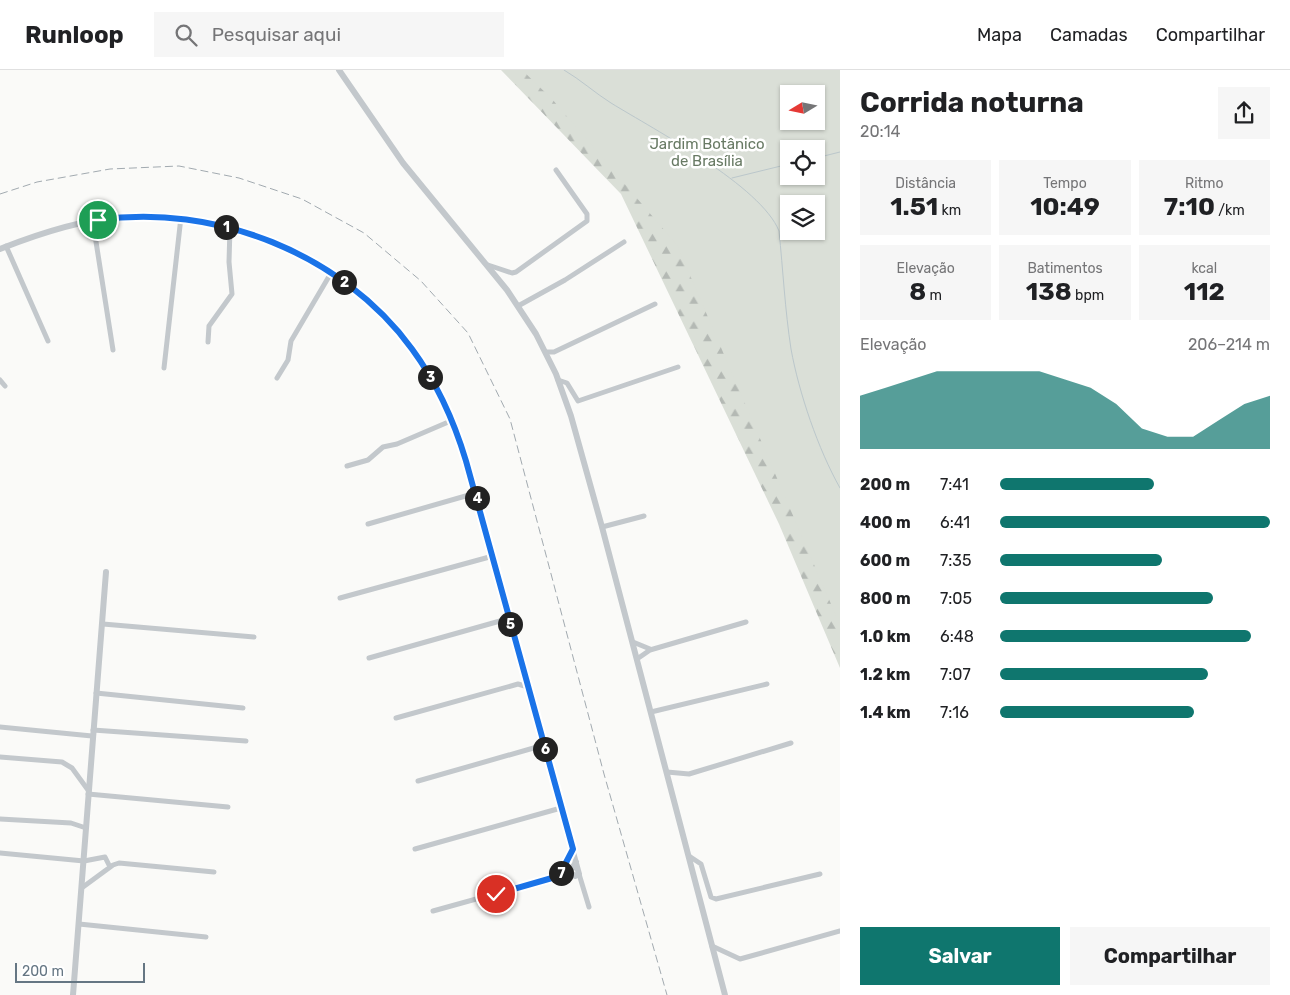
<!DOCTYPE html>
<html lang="pt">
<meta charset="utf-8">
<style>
:root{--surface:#fff;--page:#f6f6f6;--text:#202124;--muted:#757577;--line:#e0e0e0;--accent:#0f766e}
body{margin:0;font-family:Rubik,sans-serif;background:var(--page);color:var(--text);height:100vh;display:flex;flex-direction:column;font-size:19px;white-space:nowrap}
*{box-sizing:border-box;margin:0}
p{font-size:16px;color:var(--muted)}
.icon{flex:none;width:28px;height:28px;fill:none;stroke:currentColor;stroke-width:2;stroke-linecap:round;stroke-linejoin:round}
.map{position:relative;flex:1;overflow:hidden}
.details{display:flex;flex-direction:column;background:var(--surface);width:450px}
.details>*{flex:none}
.needle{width:32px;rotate:260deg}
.controls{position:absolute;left:780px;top:15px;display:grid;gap:10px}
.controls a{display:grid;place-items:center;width:45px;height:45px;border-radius:0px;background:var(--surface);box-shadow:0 1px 4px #0004;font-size:25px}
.scale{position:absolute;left:15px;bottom:12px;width:130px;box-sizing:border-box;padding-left:5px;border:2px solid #657683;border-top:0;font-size:14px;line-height:18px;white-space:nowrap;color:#657683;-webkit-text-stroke:4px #fff;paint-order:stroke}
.pin{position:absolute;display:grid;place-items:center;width:42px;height:42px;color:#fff;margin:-21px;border:2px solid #fff;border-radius:50%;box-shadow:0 1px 5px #0007}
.km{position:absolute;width:25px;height:25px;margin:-12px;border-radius:50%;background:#222;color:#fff;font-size:14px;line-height:25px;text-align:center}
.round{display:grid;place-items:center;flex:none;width:52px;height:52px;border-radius:0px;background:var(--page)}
.headline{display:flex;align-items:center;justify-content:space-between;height:85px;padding:0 20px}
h1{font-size:28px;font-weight:700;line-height:38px}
.stats{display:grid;grid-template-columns:repeat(3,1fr);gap:8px;height:85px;padding:5px 20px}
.stats div{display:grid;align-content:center;border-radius:0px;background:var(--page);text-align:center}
.stats b{font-size:25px;font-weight:700}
.stats small{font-size:14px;font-weight:400}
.stats p{font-size:14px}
.chart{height:140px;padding:10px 20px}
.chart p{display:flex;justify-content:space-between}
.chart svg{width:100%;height:90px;margin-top:5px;fill:var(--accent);opacity:.7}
.action{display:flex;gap:10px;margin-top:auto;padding:10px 20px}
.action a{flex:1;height:58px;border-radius:0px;background:var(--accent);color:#fff;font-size:20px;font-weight:700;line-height:58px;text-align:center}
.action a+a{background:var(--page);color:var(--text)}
ul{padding:0 20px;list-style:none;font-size:16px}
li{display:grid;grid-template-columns:80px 60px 1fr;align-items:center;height:38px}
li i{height:12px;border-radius:6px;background:var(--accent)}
header{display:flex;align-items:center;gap:30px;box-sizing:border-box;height:70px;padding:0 25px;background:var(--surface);border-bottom:1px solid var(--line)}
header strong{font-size:24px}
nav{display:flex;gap:28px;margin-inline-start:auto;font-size:18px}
.search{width:350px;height:45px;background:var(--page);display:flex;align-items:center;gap:12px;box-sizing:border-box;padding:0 18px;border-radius:0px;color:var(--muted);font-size:19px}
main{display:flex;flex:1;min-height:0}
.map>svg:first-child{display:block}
.forest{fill:url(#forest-firs);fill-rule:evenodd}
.green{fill:#dadfd7;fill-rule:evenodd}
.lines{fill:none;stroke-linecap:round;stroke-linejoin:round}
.stream{stroke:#bbc7cb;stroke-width:1}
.minor{stroke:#c3c8cc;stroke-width:5}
.tertiary{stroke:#c3c8cc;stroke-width:6}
.rail{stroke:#a2aab0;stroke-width:1;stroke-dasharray:8 4;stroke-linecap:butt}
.route-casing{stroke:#fff;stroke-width:10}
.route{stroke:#1a73e8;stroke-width:6}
.labels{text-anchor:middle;stroke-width:5;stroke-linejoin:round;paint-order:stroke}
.park-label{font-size:15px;fill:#687a64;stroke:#fff}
</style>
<header>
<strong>Runloop</strong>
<div class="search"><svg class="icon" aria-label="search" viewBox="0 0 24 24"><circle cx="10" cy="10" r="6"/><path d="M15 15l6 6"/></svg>Pesquisar aqui</div>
<nav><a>Mapa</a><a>Camadas</a><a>Compartilhar</a></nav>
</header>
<main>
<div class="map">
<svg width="840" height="925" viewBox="0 0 840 925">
<defs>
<pattern id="forest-firs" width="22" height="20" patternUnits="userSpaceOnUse" patternTransform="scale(1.25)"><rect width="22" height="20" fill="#dadfd7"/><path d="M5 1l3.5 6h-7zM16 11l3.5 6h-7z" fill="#b4b9b4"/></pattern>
</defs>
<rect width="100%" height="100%" fill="#fafaf8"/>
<path class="forest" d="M501,0h185l154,6v592l-61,-144 -158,-330zM789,24h27v27h-27zM789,79h27v27h-27zM789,134h27v27h-27z"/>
<path class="green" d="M522,0h318v555l-163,-380 -125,-146zM789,24h27v27h-27zM789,79h27v27h-27zM789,134h27v27h-27z"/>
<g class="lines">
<path class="stream" d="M564,0c17,10 31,23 47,33 44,27 150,83 168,128 4,39 6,79 12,118 8,44 27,100 49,139
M816,88l24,-6
M732,108l57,-14"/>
<path class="minor" d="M87,152l7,7 19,121
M6,176l42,95
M488,195l24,8 4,-1 71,-51v-7l-31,-44
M518,236l47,-26 59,-38
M208,272l1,-16 23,-32 -3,-32 1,-34
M546,282h8l101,-48
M164,298l17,-151
M277,308l11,-18 3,-19 40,-68
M0,310l5,6
M558,310l9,3 11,18 100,-34
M347,396l21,-6 15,-13 14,-3 56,-24
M368,454l108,-31
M602,457l42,-11
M340,528l153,-42
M103,554l151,13
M633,572l17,7
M369,588l131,-37 5,-3 1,-8
M637,589l13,-9 96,-28
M96,623l147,15
M651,642l116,-28
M396,648l122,-34 10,3
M0,657l92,9
M93,660l153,11
M0,687l62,5 10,6 16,22
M667,702l22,2 102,-31
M418,711l126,-36
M88,724l140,13
M0,749l71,4 15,5
M415,779l146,-41
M0,783l84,8 21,-4 5,10
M689,786l12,8 10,33 5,2 104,-25
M579,804l10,33
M83,817l30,-22 6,-2 95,9
M433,841l126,-35 14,-27
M79,854l127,13
M712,876l28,13 100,-28"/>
<path class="tertiary" d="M339,0l64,93 104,127 29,44 20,40 15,42 31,111 123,468
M0,179c40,-16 81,-29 124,-33 38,-3 77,3 112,14 107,32 183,102 223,206l120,438 -4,2 -5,-4 6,-10
M73,925l33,-423"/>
<path class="rail" d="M0,124l37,-12 73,-13 69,-3 60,12 63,21 62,34 57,48 47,52 42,86 94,355 63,221"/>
</g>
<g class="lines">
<g class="route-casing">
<path id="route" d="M98,150c116,-17 244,33 314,129 25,34 42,72 54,112l107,388 -14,27 -63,18"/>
</g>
<use href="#route" class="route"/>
</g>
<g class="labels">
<g class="park-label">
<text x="707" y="79">Jardim Botânico<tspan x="707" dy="17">de Brasília</tspan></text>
</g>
</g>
</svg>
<div class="controls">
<a><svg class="needle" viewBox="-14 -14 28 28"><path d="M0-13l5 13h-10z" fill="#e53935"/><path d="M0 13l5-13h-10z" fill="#757577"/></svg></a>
<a><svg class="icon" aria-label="locate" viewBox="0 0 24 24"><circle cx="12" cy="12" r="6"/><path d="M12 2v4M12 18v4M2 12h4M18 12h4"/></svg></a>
<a><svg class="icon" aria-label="layers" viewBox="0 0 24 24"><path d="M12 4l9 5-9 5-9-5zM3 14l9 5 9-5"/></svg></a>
</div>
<div class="scale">200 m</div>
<div class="pin" style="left:98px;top:150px;background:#1e9e55"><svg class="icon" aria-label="arrive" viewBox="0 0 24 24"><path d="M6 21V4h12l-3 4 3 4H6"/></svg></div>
<div class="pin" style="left:496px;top:824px;background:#d93025"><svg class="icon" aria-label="check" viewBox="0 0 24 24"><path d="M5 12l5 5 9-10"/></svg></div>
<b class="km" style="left:226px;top:157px">1</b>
<b class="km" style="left:344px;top:212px">2</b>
<b class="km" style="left:430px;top:307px">3</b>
<b class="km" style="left:477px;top:428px">4</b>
<b class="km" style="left:510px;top:554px">5</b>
<b class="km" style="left:545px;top:679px">6</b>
<b class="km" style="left:561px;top:803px">7</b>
</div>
<section class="details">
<div class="headline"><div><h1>Corrida noturna</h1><p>20:14</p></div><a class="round"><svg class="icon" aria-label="share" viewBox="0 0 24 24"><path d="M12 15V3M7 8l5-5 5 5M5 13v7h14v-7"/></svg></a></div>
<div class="stats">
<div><p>Distância</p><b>1.51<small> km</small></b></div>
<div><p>Tempo</p><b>10:49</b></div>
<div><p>Ritmo</p><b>7:10<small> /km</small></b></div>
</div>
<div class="stats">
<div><p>Elevação</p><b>8<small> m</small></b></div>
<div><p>Batimentos</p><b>138<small> bpm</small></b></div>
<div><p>kcal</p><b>112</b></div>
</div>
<div class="chart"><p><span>Elevação</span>206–214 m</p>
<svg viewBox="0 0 160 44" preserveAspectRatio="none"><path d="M0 44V18L10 14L20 10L30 6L40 6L50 6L60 6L70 6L80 10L90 14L100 22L110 34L120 38L130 38L140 30L150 22L160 18V44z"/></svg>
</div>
<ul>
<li><b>200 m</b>7:41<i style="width:57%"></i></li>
<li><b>400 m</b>6:41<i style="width:100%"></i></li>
<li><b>600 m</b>7:35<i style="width:60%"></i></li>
<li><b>800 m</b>7:05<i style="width:79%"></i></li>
<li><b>1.0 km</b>6:48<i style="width:93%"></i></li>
<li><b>1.2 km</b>7:07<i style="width:77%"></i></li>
<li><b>1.4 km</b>7:16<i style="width:72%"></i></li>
</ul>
<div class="action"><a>Salvar</a><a>Compartilhar</a></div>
</section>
</main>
